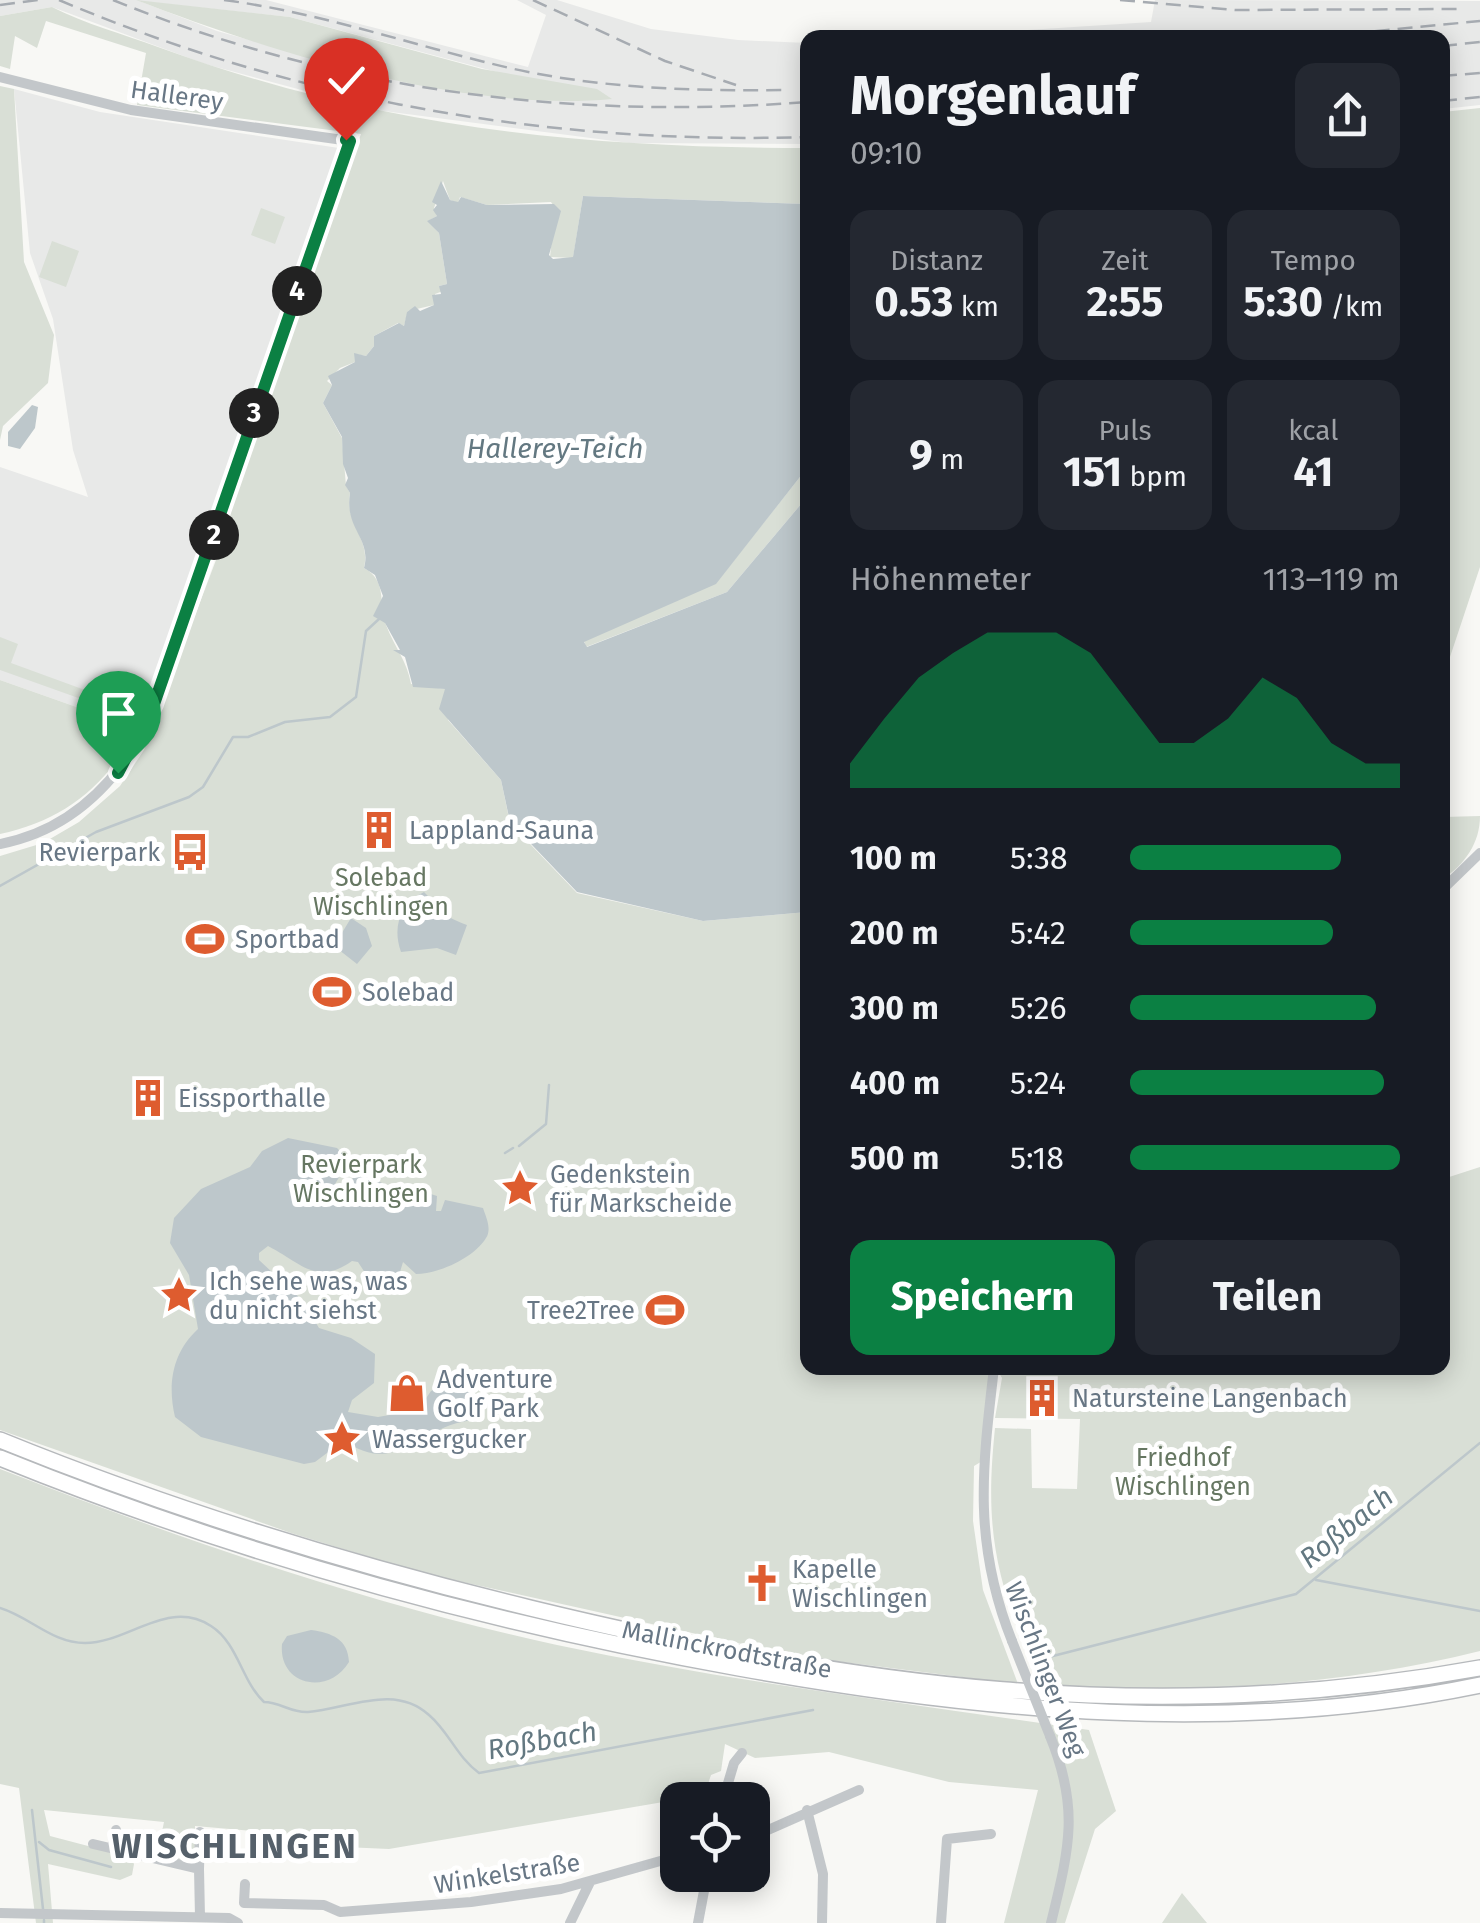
<!DOCTYPE html>
<html lang="de">
<meta charset="utf-8">
<style>
:root{--surface:#171b24;--page:#242831;--text:#f1f3f6;--muted:#9ea1a6;--accent:#0b8043}
body{margin:0;font-family:"Fira Sans",sans-serif;background:var(--page);color:var(--text);height:100vh;display:flex;flex-direction:column;font-size:38px;white-space:nowrap}
*{box-sizing:border-box;margin:0}
p{font-size:32px;color:var(--muted)}
.icon{flex:none;width:55px;height:55px;fill:none;stroke:currentColor;stroke-width:2;stroke-linecap:round;stroke-linejoin:round}
.map{position:relative;flex:1;overflow:hidden}
.panel{position:absolute;left:800px;top:30px;width:650px;height:1345px;display:flex;flex-direction:column;background:var(--surface);border-radius:20px;box-shadow:0 5px 25px #0003}
.panel>*{flex:none}
.tools{position:absolute;left:660px;top:1782px;display:grid;gap:20px}
.tools a{display:grid;place-items:center;width:110px;height:110px;border-radius:20px;background:var(--surface);box-shadow:0 5px 25px #0003;font-size:50px}
.pin{position:absolute;display:grid;place-items:center;width:85px;height:85px;color:#fff;margin:-102px -42px;border-radius:50% 50% 50% 0;rotate:-45deg;box-shadow:0 0 10px #0007}
.pin .icon{rotate:45deg}
.km{position:absolute;width:50px;height:50px;margin:-25px;border-radius:50%;background:#222;color:#fff;font-size:28px;line-height:50px;text-align:center}
.round{display:grid;place-items:center;flex:none;width:105px;height:105px;border-radius:20px;background:var(--page)}
.headline{display:flex;align-items:center;justify-content:space-between;height:170px;padding:0 50px}
h1{font-size:55px;font-weight:700;line-height:75px}
.figures{display:grid;grid-template-columns:repeat(3,1fr);gap:15px;height:170px;padding:10px 50px}
.figures div{display:grid;align-content:center;border-radius:20px;background:var(--page);text-align:center}
.figures b{font-size:42px;font-weight:700}
.figures small{font-size:28px;font-weight:400}
.figures p{font-size:28px}
.chart{height:280px;padding:20px 50px}
.chart p{display:flex;justify-content:space-between}
.chart svg{width:100%;height:180px;margin-top:10px;fill:var(--accent);opacity:.7}
.action{display:flex;gap:20px;margin-top:auto;padding:20px 50px}
.action a{flex:1;height:115px;border-radius:20px;background:var(--accent);color:#fff;font-size:40px;font-weight:700;line-height:115px;text-align:center}
.action a+a{background:var(--page);color:var(--text)}
ul{padding:0 50px;list-style:none;font-size:32px}
li{display:grid;grid-template-columns:160px 120px 1fr;align-items:center;height:75px}
li i{height:25px;border-radius:12px;background:var(--accent)}
.map>svg:first-child{display:block}
.built{fill:#e8e9e8;fill-rule:evenodd}
.green{fill:#d9dfd6}
.water{fill:#bdc7cb}
.lines{fill:none;stroke-linecap:round;stroke-linejoin:round}
.stream{stroke:#bdc7cb;stroke-width:2.5}
.trunk-casing{stroke:#b6b9bc;stroke-width:18}
.minor{stroke:#c3c7ca;stroke-width:10}
.trunk{stroke:#fff;stroke-width:15}
.rail{stroke:#a6abb1;stroke-width:2.5;stroke-dasharray:15 8;stroke-linecap:butt}
.minor-bridge{stroke:#c3c7ca;stroke-width:10}
.route-casing{stroke:#fff;stroke-width:20}
.route{stroke:#0b8043;stroke-width:12}
.labels{text-anchor:middle;stroke-width:10;stroke-linejoin:round;paint-order:stroke}
.street-label{font-size:25px;fill:#687785;stroke:#fff}
.poi-label{font-size:25px;fill:#687785;stroke:#fff;text-anchor:start}
.park-label{font-size:25px;fill:#667762;stroke:#fff}
.water-label{font-size:28px;font-style:italic;fill:#637881;stroke:#fff}
.district-label{font-size:35px;font-weight:bold;letter-spacing:2.5px;fill:#55606a;stroke:#fff}
</style>
<div class="map">
<svg width="1480" height="1923" viewBox="0 0 1480 1923">
<rect width="100%" height="100%" fill="#f8f8f5"/>
<path class="built" d="M0,0h266l262,67 18,-52 -29,-15h40l94,29 87,11 69,3v101l-178,-1 -253,-33 -171,-46 -153,-57 -52,9zM139,1l151,16 233,62 -6,18 -140,-22 -160,-44z
M1155,0l325,1v104l-37,4 -1,-71 -523,-1 232,-15z
M14,89l86,23 239,36 -118,350 -85,230 -136,-48v-213l88,30 -15,-47 -20,-131 -23,-66z"/>
<path class="green" d="M136,0l154,17 192,52 115,20 15,10c-149,14 -338,-46 -476,-99z
M52,7c33,17 71,27 106,40 218,80 419,101 649,101v56l-224,-8 -10,62 -23,-1 5,-49 -4,-6 -64,3 -27,-8 -2,6 -8,-3 -7,-19 -9,27 3,8 -9,5 11,12 8,51 -8,2 4,5 -8,3 -1,11 -26,6 -4,15 -6,-3 -24,13v10l-8,10 -11,-2v8l-15,6 -13,13 5,4 -9,18 19,35 4,48 4,7c-6,30 21,45 14,75 24,13 14,36 22,57 9,23 21,36 25,59l34,5 3,31 53,60 9,43 67,70 126,28 104,-9 1,456h186l-10,92 -10,6 -1,55 10,69 35,94 -223,-28 -377,-84 -127,-39 -291,-103v-574l43,-13 36,-21 41,-36 24,-36 72,-190 52,-170 93,-256 -224,-29 9,-52 -100,-32 -9,27 -22,-12 -5,33 -10,-3v-50z
M0,86l14,3 10,173 30,73 -6,48 -45,43 -3,14z
M1480,108v459l-37,111v-566z
M261,208l24,9 -10,27 -24,-9z
M52,241l27,10 -13,36 -27,-10z
M807,468v29l-80,95 -141,55 -2,-6 132,-58z
M0,637l18,7 -7,19 104,38 -3,9 -112,-40z
M0,680l136,48c-28,58 -74,93 -136,106z
M1480,816c0,27 -15,48 -37,63v-62z
M1480,1167v484c-145,36 -293,43 -441,35l-1,-8 10,-17 -8,-9 -11,8c-35,-90 -44,-135 -34,-232l36,1 1,59 45,1 3,-70 -85,-1 7,-40 -6,-10h446l1,-189z
M0,1469c180,70 368,135 557,176 176,37 354,59 532,85l27,81 -21,18 -30,94h-61l34,-133 -89,-8 -120,-30 -74,6 -30,-14 -4,27 -10,4 -4,12 -33,6 1,7 -286,49 -136,-6v-12l-58,-5v32l-4,4 -34,-6 7,-34 -120,-12 6,26 80,21 4,7 -2,11 -12,5 -72,-16 5,59h-17l-17,-135 -19,-4z
M1182,1893l25,30h-45z"/>
<path class="water" d="M441,181l9,19 8,2 3,-5 26,8 67,-1 7,7 -12,44 4,4 20,-2 10,-61 224,8v264l-91,116 -132,58 3,5 140,-55 80,-95v415l-104,9 -126,-29 -67,-70 -9,-42 -62,-71 6,-20 -32,-2 -8,-30 -12,-7h7l-15,-27 -12,-7 10,-20 -8,-21 -11,-7c8,-30 -20,-39 -14,-75l-5,-8 3,-7 -5,-14 -1,-27 -19,-34 9,-18 -4,-9 27,-14 -1,-9 12,3 8,-10v-10l25,-13 5,3 3,-14 8,-6 5,5 14,-6 -2,-10 9,-1 -2,-8 8,-2 -8,-51 -12,-12 10,-5 -4,-6 4,-5 -5,-3z
M32,405l6,2 -3,21 -15,21 -12,-3v-14z
M424,892c17,16 13,22 43,33l-11,30 -19,-7 -36,4c-9,-25 -1,-48 23,-60z
M351,918l15,10 6,18 -15,18 -23,-18z
M288,1138l49,10 12,13 -14,23 12,8 4,-4 -4,-4 12,-12 42,20 -4,13 5,2 13,-18 22,7 -1,15h5l4,-11 38,8c3,9 9,21 3,30 -12,20 -48,36 -70,36l-13,-12 -6,20 -13,6 -15,-9 -11,-17 -6,-1c-36,25 -49,3 -84,-15l-9,7v7l43,40 17,28 32,10 24,16 -1,29 -22,17 -4,12 30,5 40,-7 13,-19 11,-6 34,9 -1,26c-40,3 -49,25 -82,32 -28,7 -34,-8 -54,-8l-24,18 -11,2 -103,-27 -26,-20c-8,-34 -2,-65 23,-88l-9,-54 -19,-32 4,-25 27,-29 49,-22 12,-16z
M311,1630c21,3 37,9 38,32 -20,34 -71,24 -67,-18l5,-8z"/>
<g class="lines">
<path class="stream" d="M0,886l96,-54 93,-35 14,-10 30,-50h15l37,-15 45,-5 26,-20 10,-66 13,-12
M519,1146l27,-22 3,-39
M505,1153l8,-5
M1316,1580l164,31
M0,1608c30,9 52,35 85,35 43,0 83,-45 126,-17 27,17 31,56 53,76 16,0 27,11 44,10 40,-3 86,-29 121,3 20,17 28,42 50,58l334,-63
M1049,1657l247,-63 184,-151
M32,1810l11,99
M39,1842l10,8 62,17
M44,1920v3"/>
<g class="trunk-casing">
<path id="trunk" d="M0,1440c172,70 349,124 530,168 320,78 623,120 950,60
M0,1458c237,96 487,165 739,210 245,44 495,68 741,17"/>
</g>
<path class="minor" d="M0,77l131,33 219,31 -206,590c-32,57 -77,100 -144,113
M1442,890l38,-37
M994,1368c-12,102 -21,175 18,273
M1050,1736c30,73 19,113 1,187
M723,1800l11,-37 8,-10
M807,1810l16,64 -1,49
M752,1837l107,-47
M93,1844l106,25 1,48
M112,1848l4,-18
M199,1869l1,-37
M245,1884l-1,19 80,2 16,7 131,-10 90,-13 117,-33
M0,1913l229,5 9,5
M570,1923l20,-41
M698,1923l9,-48
M941,1923l6,-84 44,-5"/>
<use href="#trunk" class="trunk"/>
<path class="rail" d="M59,0c238,101 490,145 749,137
M113,0c223,91 456,120 695,102
M224,0c99,13 193,47 290,69 91,20 181,22 274,21
M533,0l132,61 71,24
M1120,0l115,10 222,-1
M0,5l38,-5
M1306,38l174,-17
M1442,46l38,-4
M1442,76l38,-3
M1442,101l38,-4"/>
<path class="minor-bridge" d="M1012,1641l38,95"/>
</g>
<g class="lines">
<g class="route-casing">
<path id="route" d="M118,773l36,-69 196,-563 -4,-1"/>
</g>
<use href="#route" class="route"/>
</g>
<defs>
<g id="building-bare" transform="scale(3)"><path d="M-4-6H4V6H1V3H-1V6H-4ZM-2.5-4.3h1.7v1.8h-1.7ZM.8-4.3h1.7v1.8H.8ZM-2.5-1h1.7V.8h-1.7ZM.8-1h1.7V.8H.8Z" fill="#de5c2f" stroke="#fff" stroke-width="2.5" paint-order="stroke"/></g>
<g id="bus-bare" transform="scale(3)"><path d="M-5-6H5V4H4V6H2V4H-2V6H-4V4H-5ZM-3.5-4V0h7V-4ZM-3.5 1.2v1.5H-2V1.2ZM2 1.2v1.5H3.5V1.2Z" fill="#de5c2f" stroke="#fff" stroke-width="2.5" paint-order="stroke"/></g>
<g id="stadium-bare" transform="scale(3)"><path d="M0-5a6.5 5 0 1 0 0 10a6.5 5 0 1 0 0-10ZM-3.5-1.8h7v3.6h-7Z" fill="#de5c2f" stroke="#fff" stroke-width="2.5" paint-order="stroke"/></g>
<g id="sight-bare" transform="scale(3)"><path d="M0-6L1.8-2.2L6-1.7L2.9 1.2L3.7 5.4L0 3.3L-3.7 5.4L-2.9 1.2L-6-1.7L-1.8-2.2Z" fill="#de5c2f" stroke="#fff" stroke-width="2.5" paint-order="stroke"/></g>
<g id="shop-bare" transform="scale(3)"><path d="M-5-2.5h2.3a2.7 3.5 0 0 1 5.4 0H5L5.5 6h-11ZM-1.5-2.5h3a1.5 2.3 0 0 0-3 0Z" fill="#de5c2f" stroke="#fff" stroke-width="2.5" paint-order="stroke"/></g>
<g id="church-bare" transform="scale(3)"><path d="M-1.2-6h2.4v3.5h3.3v2.4h-3.3V6h-2.4V-.1h-3.3v-2.4h3.3Z" fill="#de5c2f" stroke="#fff" stroke-width="2.5" paint-order="stroke"/></g>
</defs>
<g fill-rule="evenodd">
<use href="#building-bare" x="379" y="830"/>
<use href="#bus-bare" x="190" y="852"/>
<use href="#stadium-bare" x="205" y="939"/>
<use href="#stadium-bare" x="332" y="992"/>
<use href="#building-bare" x="148" y="1098"/>
<use href="#sight-bare" x="520" y="1188"/>
<use href="#sight-bare" x="179" y="1295"/>
<use href="#stadium-bare" x="665" y="1310"/>
<use href="#shop-bare" x="407" y="1393"/>
<use href="#building-bare" x="1042" y="1398"/>
<use href="#sight-bare" x="342" y="1439"/>
<use href="#church-bare" x="762" y="1583"/>
</g>
<g class="labels">
<g class="street-label">
<text transform="translate(177 95) rotate(8)" y="9">Hallerey</text>
<text transform="translate(727 1649) rotate(11)" y="9">Mallinckrodtstraße</text>
<text transform="translate(1046 1669) rotate(69)" y="9">Wischlinger Weg</text>
<text transform="translate(507 1873) rotate(-9)" y="9">Winkelstraße</text>
</g>
<g class="poi-label">
<text x="409" y="839">Lappland-Sauna</text>
<text x="160" y="861" text-anchor="end">Revierpark</text>
<text x="235" y="948">Sportbad</text>
<text x="362" y="1001">Solebad</text>
<text x="178" y="1107">Eissporthalle</text>
<text x="550" y="1183">Gedenkstein<tspan x="550" dy="29">für Markscheide</tspan></text>
<text x="209" y="1290">Ich sehe was, was<tspan x="209" dy="29">du nicht siehst</tspan></text>
<text x="635" y="1319" text-anchor="end">Tree2Tree</text>
<text x="437" y="1388">Adventure<tspan x="437" dy="29">Golf Park</tspan></text>
<text x="1072" y="1407">Natursteine Langenbach</text>
<text x="372" y="1448">Wassergucker</text>
<text x="792" y="1578">Kapelle<tspan x="792" dy="29">Wischlingen</tspan></text>
</g>
<g class="park-label">
<text x="381" y="886">Solebad<tspan x="381" dy="29">Wischlingen</tspan></text>
<text x="361" y="1173">Revierpark<tspan x="361" dy="29">Wischlingen</tspan></text>
<text x="1183" y="1466">Friedhof<tspan x="1183" dy="29">Wischlingen</tspan></text>
</g>
<g class="water-label">
<text x="555" y="458">Hallerey-Teich</text>
<text transform="translate(1346 1527) rotate(-39)" y="10">Roßbach</text>
<text transform="translate(542 1740) rotate(-10)" y="10">Roßbach</text>
</g>
<g class="district-label">
<text x="235" y="1858">WISCHLINGEN</text>
</g>
</g>
</svg>
<div class="tools">
<a><svg class="icon" aria-label="locate" viewBox="0 0 24 24"><circle cx="12" cy="12" r="6"/><path d="M12 2v4M12 18v4M2 12h4M18 12h4"/></svg></a>
</div>
<div class="pin" style="left:118px;top:773px;background:#1e9e55"><svg class="icon" aria-label="arrive" viewBox="0 0 24 24"><path d="M6 21V4h12l-3 4 3 4H6"/></svg></div>
<div class="pin" style="left:346px;top:140px;background:#d93025"><svg class="icon" aria-label="check" viewBox="0 0 24 24"><path d="M5 12l5 5 9-10"/></svg></div>
<b class="km" style="left:214px;top:535px">2</b>
<b class="km" style="left:254px;top:413px">3</b>
<b class="km" style="left:297px;top:291px">4</b>
<section class="panel">
<div class="headline"><div><h1>Morgenlauf</h1><p>09:10</p></div><a class="round"><svg class="icon" aria-label="share" viewBox="0 0 24 24"><path d="M12 15V3M7 8l5-5 5 5M5 13v7h14v-7"/></svg></a></div>
<div class="figures">
<div><p>Distanz</p><b>0.53<small> km</small></b></div>
<div><p>Zeit</p><b>2:55</b></div>
<div><p>Tempo</p><b>5:30<small> /km</small></b></div>
</div>
<div class="figures">
<div><b>9<small> m</small></b></div>
<div><p>Puls</p><b>151<small> bpm</small></b></div>
<div><p>kcal</p><b>41</b></div>
</div>
<div class="chart"><p><span>Höhenmeter</span>113–119 m</p>
<svg viewBox="0 0 160 44" preserveAspectRatio="none"><path d="M0 44V38L10 27L20 17L30 11L40 6L50 6L60 6L70 11L80 22L90 33L100 33L110 27L120 17L130 22L140 33L150 38L160 38V44z"/></svg>
</div>
<ul>
<li><b>100 m</b>5:38<i style="width:78%"></i></li>
<li><b>200 m</b>5:42<i style="width:75%"></i></li>
<li><b>300 m</b>5:26<i style="width:91%"></i></li>
<li><b>400 m</b>5:24<i style="width:94%"></i></li>
<li><b>500 m</b>5:18<i style="width:100%"></i></li>
</ul>
<div class="action"><a>Speichern</a><a>Teilen</a></div>
</section>
</div>
